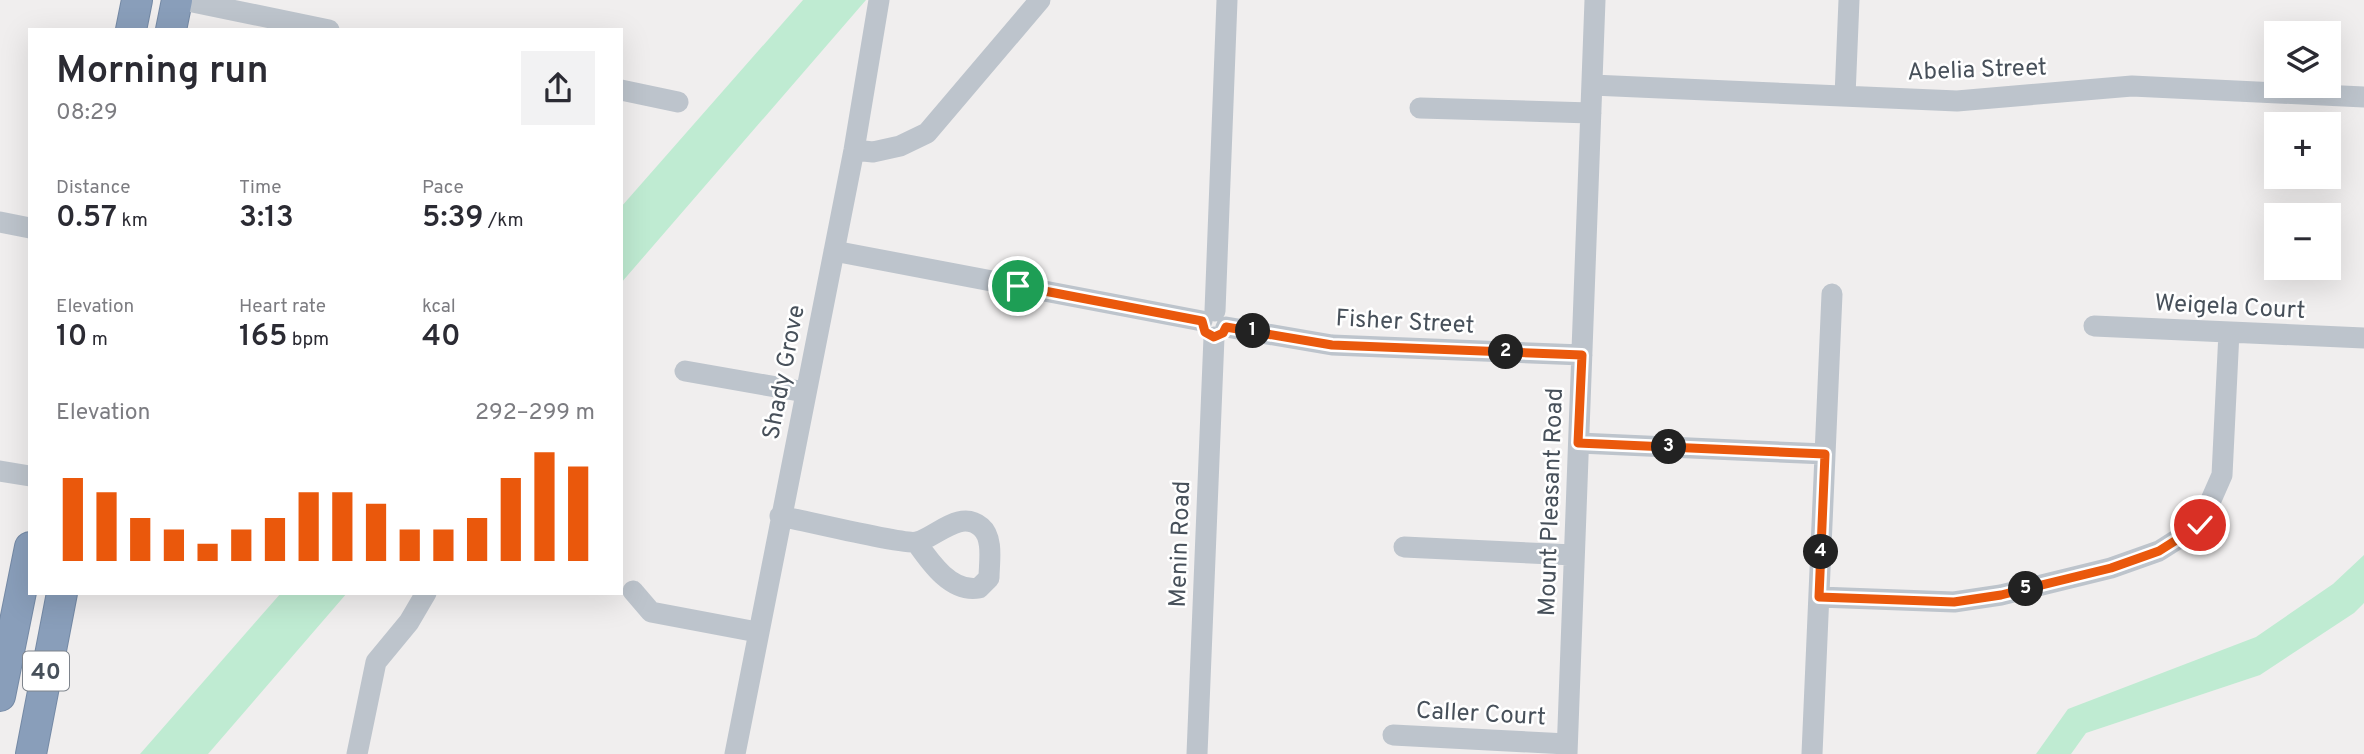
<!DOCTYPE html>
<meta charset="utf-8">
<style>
:root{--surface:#fff;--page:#f2f2f3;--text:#2b2b33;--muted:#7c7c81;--accent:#ea580c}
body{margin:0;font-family:Overpass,sans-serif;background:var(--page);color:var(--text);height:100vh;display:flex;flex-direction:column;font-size:26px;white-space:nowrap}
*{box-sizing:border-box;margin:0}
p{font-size:23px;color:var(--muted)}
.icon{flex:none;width:38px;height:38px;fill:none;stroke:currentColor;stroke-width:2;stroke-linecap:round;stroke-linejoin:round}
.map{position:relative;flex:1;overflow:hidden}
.side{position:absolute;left:28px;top:28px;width:595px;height:567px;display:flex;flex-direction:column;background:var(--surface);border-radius:0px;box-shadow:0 7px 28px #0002}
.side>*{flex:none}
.tools{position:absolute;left:2264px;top:21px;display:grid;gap:14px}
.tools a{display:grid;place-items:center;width:77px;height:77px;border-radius:0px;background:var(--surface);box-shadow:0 7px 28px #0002;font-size:35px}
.pin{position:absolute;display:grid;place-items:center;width:60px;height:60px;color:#fff;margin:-30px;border:4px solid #fff;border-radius:50%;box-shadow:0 2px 7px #0007}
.km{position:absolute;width:35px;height:35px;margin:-18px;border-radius:50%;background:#222;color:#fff;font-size:19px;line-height:35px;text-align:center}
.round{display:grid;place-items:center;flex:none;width:74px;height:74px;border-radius:0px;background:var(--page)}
.overview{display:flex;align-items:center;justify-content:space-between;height:119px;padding:0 28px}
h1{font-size:38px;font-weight:600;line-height:52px}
.figures{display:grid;grid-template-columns:repeat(3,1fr);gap:10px;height:119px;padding:7px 28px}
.figures div{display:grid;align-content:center}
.figures b{font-size:30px;font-weight:600}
.figures small{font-size:19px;font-weight:400}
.figures p{font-size:19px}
.chart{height:196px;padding:14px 28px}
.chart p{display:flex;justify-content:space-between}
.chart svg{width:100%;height:126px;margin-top:7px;stroke:var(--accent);stroke-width:6}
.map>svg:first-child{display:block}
.green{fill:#bfebd2}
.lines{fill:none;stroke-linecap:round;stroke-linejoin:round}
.highway-casing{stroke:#7489a5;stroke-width:32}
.minor{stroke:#bdc4cc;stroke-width:21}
.highway{stroke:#899eba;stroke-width:30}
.route-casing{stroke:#fff;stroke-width:14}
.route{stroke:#ea580c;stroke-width:9}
.labels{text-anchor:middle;stroke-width:5;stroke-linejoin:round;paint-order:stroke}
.shield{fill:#fff;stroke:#7e848c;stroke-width:2}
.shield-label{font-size:23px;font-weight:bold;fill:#47505a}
.street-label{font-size:24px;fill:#47505a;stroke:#fff}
</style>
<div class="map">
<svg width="2364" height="754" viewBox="0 0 2364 754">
<rect width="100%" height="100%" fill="#f0eeee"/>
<path class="green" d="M803,0h63l-245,283v-76z
M2364,555v48l-10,10 -94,62 -174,58 -15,21h-35l32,-45 188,-72 77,-53z
M281,593h66l-139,161h-68z"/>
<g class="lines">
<g class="highway-casing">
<path id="highway" d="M131,30l6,-30
M171,30l6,-30
M0,696l30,-149
M31,754l31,-161"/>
</g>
<path class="minor" d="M183,0l146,30
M1592,85l365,16 175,-15 232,11
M621,90l57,12
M1845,96l4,-96
M1420,108l171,5
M854,150l19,2 27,-6 27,-13 113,-133
M0,222l30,6
M834,251l368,70
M1215,311l12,-311
M2094,326l270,12
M1226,327l106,18 250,10
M685,371l120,21
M1579,443l246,11
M0,471l30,5
M780,516c21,4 125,29 137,26 19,-5 43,-33 64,-15 13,11 8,36 8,51l-10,10c-28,5 -49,-26 -63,-46
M1404,547l170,8
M633,591l18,21 106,20
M1819,597l135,5 47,-7 110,-27 48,-17 41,-26 22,-50 7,-143
M1393,735l174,9
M357,754l19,-92 33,-40 17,-29
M735,754l119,-604 25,-150
M1197,754l17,-417
M1567,754l28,-754
M1812,754l20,-460"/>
<use href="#highway" class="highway"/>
</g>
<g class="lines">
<g class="route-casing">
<path id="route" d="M1018,286l184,35 3,11 9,5 9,-4 3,-6 106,18 250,10 -4,88 247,11 -6,143 135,5 47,-7 110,-27 48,-17 41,-26"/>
</g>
<use href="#route" class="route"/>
</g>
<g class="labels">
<rect class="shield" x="23" y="651.5" width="46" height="39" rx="5"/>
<g class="shield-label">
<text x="46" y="679">40</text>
</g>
<g class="street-label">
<text transform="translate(1977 69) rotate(-2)" y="8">Abelia Street</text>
<text transform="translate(2230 306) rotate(3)" y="8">Weigela Court</text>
<text transform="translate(1405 321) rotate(3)" y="8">Fisher Street</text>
<text transform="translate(783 372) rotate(-79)" y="8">Shady Grove</text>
<text transform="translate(1550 502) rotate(-88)" y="8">Mount Pleasant Road</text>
<text transform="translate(1179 544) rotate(-88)" y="8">Menin Road</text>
<text transform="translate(1481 713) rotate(3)" y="8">Caller Court</text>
</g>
</g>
</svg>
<div class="tools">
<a><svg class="icon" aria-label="layers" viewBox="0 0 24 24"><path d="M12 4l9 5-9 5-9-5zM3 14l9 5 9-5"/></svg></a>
<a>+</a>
<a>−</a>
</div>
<div class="pin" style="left:1018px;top:286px;background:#1e9e55"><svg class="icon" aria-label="arrive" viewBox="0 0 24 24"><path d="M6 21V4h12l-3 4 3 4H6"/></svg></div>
<div class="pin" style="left:2200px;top:525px;background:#d93025"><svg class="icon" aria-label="check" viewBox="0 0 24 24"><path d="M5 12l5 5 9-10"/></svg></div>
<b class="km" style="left:1253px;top:331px">1</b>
<b class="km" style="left:1506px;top:352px">2</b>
<b class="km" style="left:1669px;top:447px">3</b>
<b class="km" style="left:1821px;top:552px">4</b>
<b class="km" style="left:2026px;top:589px">5</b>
<section class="side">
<div class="overview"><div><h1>Morning run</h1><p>08:29</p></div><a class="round"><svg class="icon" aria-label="share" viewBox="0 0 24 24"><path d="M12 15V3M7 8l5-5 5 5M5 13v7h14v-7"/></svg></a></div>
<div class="figures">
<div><p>Distance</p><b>0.57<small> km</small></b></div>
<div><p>Time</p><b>3:13</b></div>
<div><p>Pace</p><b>5:39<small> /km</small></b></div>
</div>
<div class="figures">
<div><p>Elevation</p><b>10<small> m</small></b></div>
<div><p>Heart rate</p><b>165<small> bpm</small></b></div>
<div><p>kcal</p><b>40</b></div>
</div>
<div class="chart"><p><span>Elevation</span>292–299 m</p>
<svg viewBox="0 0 160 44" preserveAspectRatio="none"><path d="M5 44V15M15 44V20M25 44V29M35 44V33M45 44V38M55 44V33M65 44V29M75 44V20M85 44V20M95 44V24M105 44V33M115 44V33M125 44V29M135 44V15M145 44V6M155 44V11"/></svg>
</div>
</section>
</div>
